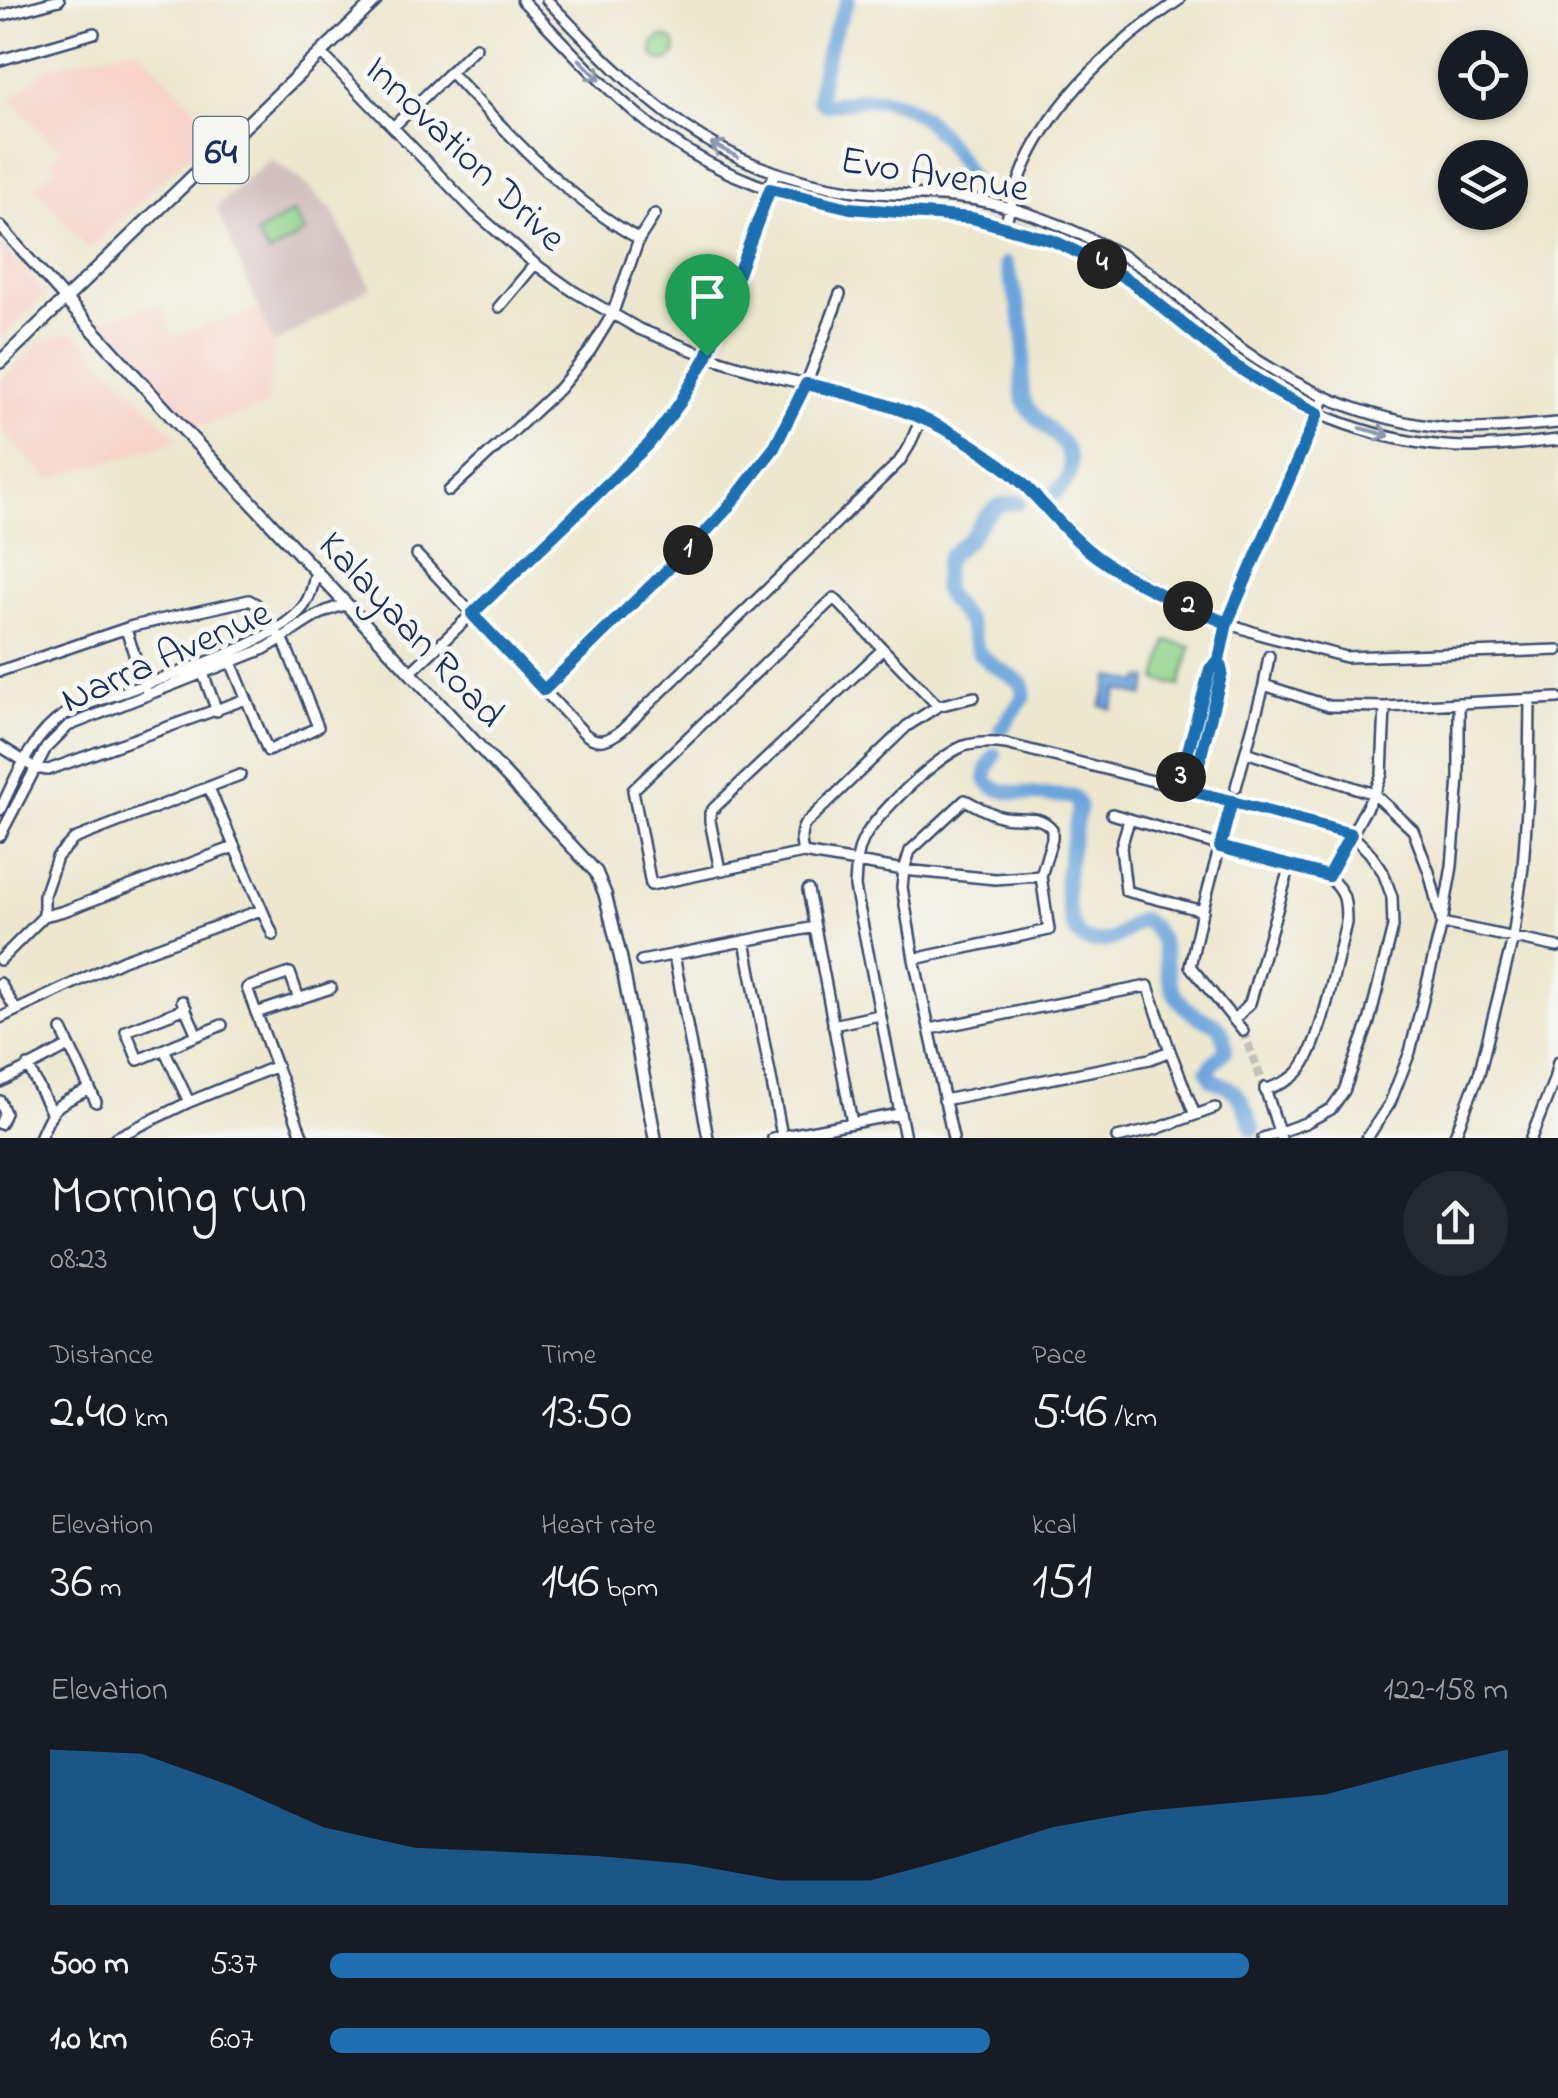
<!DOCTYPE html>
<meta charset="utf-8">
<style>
:root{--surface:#171b24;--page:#242831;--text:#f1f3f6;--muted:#9ea1a6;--accent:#1f6fb2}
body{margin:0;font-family:"Indie Flower",sans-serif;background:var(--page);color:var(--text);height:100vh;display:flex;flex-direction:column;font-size:38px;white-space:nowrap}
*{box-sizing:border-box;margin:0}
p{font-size:32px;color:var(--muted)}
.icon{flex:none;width:55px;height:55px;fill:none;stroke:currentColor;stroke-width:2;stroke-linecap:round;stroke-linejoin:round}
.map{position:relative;height:1138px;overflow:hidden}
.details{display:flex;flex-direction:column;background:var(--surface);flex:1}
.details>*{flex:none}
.tools{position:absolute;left:1438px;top:30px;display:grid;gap:20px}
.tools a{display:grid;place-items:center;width:90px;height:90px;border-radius:50%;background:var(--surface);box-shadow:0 2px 8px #0004;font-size:50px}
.pin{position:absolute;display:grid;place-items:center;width:85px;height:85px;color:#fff;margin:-102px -42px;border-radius:50% 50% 50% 0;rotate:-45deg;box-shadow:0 0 10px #0007}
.pin .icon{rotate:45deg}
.km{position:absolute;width:50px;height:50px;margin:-25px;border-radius:50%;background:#222;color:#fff;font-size:28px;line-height:50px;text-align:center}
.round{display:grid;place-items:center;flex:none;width:105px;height:105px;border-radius:52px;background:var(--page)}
.headline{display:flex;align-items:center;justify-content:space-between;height:170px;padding:0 50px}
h1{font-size:55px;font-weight:600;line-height:75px}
.metrics{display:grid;grid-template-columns:repeat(3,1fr);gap:15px;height:170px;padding:10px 50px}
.metrics div{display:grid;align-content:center}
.metrics b{font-size:50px;font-weight:600}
.metrics small{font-size:28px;font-weight:400}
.metrics p{font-size:28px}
.chart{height:280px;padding:20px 50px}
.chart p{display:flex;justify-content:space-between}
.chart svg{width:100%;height:180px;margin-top:10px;fill:var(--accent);opacity:.7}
ul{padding:0 50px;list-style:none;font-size:32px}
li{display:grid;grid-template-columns:160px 120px 1fr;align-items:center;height:75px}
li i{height:25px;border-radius:12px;background:var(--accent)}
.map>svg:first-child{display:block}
.built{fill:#f7d1c7}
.industrial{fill:#d2bfc0}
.green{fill:#91d48c;stroke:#568275;stroke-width:2.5}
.water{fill:#6ba4db;stroke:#436a9c;stroke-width:2.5}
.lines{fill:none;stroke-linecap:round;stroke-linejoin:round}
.river{stroke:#6ba4db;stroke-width:15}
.minor-tunnel{stroke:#c2c2b8;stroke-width:9;stroke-dasharray:9 4.5;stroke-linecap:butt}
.minor-casing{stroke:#3a4b6f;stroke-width:14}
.major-casing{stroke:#3a4b6f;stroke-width:16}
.minor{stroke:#fff;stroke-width:9}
.major{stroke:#fff;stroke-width:11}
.oneway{stroke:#8d97ae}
.route-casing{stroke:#fff;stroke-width:20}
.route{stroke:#1f6fb2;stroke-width:12}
.labels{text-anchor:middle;stroke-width:10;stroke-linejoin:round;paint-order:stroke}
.shield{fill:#f6f6f2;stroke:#5d6b8a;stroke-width:2.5}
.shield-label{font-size:38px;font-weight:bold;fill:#1b2f5e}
.street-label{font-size:40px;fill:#1b2f5e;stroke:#f6f6f2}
</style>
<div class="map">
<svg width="1558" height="1138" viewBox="0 0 1558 1138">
<rect width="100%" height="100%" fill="#f6f6f2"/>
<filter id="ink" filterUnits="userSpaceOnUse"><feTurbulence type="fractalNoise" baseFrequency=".01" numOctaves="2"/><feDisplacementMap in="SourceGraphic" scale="20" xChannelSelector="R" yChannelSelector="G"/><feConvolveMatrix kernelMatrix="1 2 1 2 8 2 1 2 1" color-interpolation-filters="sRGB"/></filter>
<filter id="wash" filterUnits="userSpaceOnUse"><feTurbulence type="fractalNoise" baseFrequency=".0048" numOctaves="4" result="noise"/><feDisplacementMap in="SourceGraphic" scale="40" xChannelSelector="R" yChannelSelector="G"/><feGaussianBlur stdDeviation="2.25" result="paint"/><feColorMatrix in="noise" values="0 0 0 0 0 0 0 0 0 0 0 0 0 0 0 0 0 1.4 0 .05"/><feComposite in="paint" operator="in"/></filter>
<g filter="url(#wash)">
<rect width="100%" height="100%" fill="#ece7ce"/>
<path class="built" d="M137,47l78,83 -127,120 -53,-64 20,-18 -3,-8 9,-9 -51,-51 38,-33z
M0,242l46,53 -46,43z
M161,302l11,34 88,-27 14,35 -7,63 -73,21 -73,-77 -22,-30z
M73,332l31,29 75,79 -129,40 -50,-51v-48l42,-39z"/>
<path class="industrial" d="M270,159l31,21 31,30 39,77 -97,57 -58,-137z"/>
<path class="green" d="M652 49a12 12 0 1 1 24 0a12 12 0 1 1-24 0Z
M293,212l12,20 -36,22 -13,-20z
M1167,641l24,6 -11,39 -23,-6z"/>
<path class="water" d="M1110,676l29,7 2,-5 8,1 -5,17 -26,-6 -6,19 -11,-3z"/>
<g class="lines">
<path class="river" d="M848,0c-15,33 -27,62 -29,99l7,6c13,-2 26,-5 40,-6 50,-3 81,38 103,77
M1006,264c7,24 16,49 18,75 2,19 -6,43 0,61 9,24 42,34 46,61 2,14 -6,25 -16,33
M1001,729l23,-32 -1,-13 -33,-21 -11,-10 -11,-31 -19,-23 -5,-10 1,-24 4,-9 21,-18 15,-21 14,-12 19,-3
M995,755c-4,6 -9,15 -9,22 1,22 71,17 88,20l5,9c-5,38 -20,70 -9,109 6,23 13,30 39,25 14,-3 20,-16 32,-21 29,14 21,46 31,69 5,12 16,23 27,29 10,5 19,5 24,17 2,5 2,11 2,16 -6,8 -13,12 -17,21l4,9c29,9 31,22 41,49"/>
</g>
</g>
<g filter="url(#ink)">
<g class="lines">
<path class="minor-tunnel" d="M1243,1031l20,53"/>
<g class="minor-casing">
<path id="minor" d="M522,0c46,47 89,97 143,136 54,39 123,64 189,72 33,4 66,4 98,7 35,3 71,13 103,26 37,16 73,36 104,62 23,19 45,41 69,59 63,46 139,77 217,84 37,3 76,-2 113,-6
M547,0c94,98 165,171 308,191 32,4 65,3 98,6 37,3 75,15 109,29 28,12 56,26 81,42 33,22 61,53 93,77 61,45 133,76 209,83 37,3 76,-2 113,-5
M0,16l59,-16
M321,53l155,160 59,51 38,27 66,38 68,27 68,21 95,21 30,10 51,24 51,34 96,91 69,39 60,27 35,12 84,22 212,-7
M0,60l94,-27
M450,72c58,61 114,125 189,167
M393,127l83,-80
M1005,225c6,-20 12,-40 20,-59 30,-68 94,-126 154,-166
M0,226l65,73
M499,307l36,-43
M449,491l110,-102 31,-38 22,-36 27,-76 16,-25
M417,555l168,179c14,11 24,6 37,-4l277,-268 10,-16 13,-29
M126,629l19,59
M0,671l133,-45 116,-26 7,4 29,40 33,83 -50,24 -37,-89
M202,671l15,40
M411,672l218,-208 37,-41 41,-67 68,-184
M1264,685l5,-29
M544,690c35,-34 70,-68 105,-102 45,-43 89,-86 123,-138 31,-48 48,-103 68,-156
M938,706l-104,-108 -201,192 18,95 152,-32 101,17 91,9 46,-3
M0,746l35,22 13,2 198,-71
M1246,752l128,42 39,36 16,42 13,51 116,24
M1179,787l30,-118 10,-10
M1236,787l28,-102 65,21 56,1 173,-9
M209,788l64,147
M1192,791l30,-119 -3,-13 8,-36 98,-226
M1232,801l-31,115 -11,50 53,65
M0,810c16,-33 32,-75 64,-95 16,-10 33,-14 51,-20 46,-17 159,-50 188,-88 8,-10 10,-23 13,-36
M1112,814l216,63c18,15 18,23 18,46 -9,36 -25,123 -47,148 -8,10 -22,14 -34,19
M1129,820l-8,27 5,44 77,20
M0,836l46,-88 22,-22 196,-77c29,-15 51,-39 83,-44
M803,853c-2,-11 -4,-19 2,-29l102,-98 31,-20 36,-9
M720,870l-10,-49v-8l4,-5 169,-159
M1328,877l46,-83 8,-20 3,-67
M808,890l44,233
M44,916v-21l13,-38 17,-18 166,-64
M745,941l37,195
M674,955l34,183
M914,959l135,-29 -8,-54 11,-37v-10c-13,-16 -29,-9 -48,-12 -13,-2 -27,-11 -39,-17l-55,51 -6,19 -2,17 12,72 39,179
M0,960l44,-44 20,-5 170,-64
M641,961l174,-34
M0,983l16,27
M299,999l-9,-26 -43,15 56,150
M182,1001l15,34
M186,1008l-60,23 12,29 84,-35
M256,1013l75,-25
M0,1018l123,-58 138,-50
M1235,1019l15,-16 40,-138
M833,1025l46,-10
M930,1029l218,-43 22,65 25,64
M62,1030l34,72
M164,1049l25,53
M28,1066l23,46
M0,1082l69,-36
M1265,1088l16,50
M944,1100l206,-41 20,-8
M0,1101l5,12 -5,11
M40,1138c15,-36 16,-32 50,-49
M115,1138l74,-36 88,-36
M773,1138l126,-24
M905,1138l-50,-251c1,-17 1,-32 8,-47 12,-25 77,-87 104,-95 14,-3 26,-3 39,-1l226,57 119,33 18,18 14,20 9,25 1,30 -24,95 -25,69 -13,18 -26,14 -42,15
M1117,1138l39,-9 59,-21
M1367,1138l23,-35 20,-51 32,-129 10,-57 7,-88v-75
M1454,1138l25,-64 34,-136 10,-71 6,-86 1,-81
M1531,1138l23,-58 4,-18"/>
</g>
<g class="major-casing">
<path id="major" d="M65,299l121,133 410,440 9,22 16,65 34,179
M0,362l376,-362"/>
</g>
<use href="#minor" class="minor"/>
<use href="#major" class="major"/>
</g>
<defs><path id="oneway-shaft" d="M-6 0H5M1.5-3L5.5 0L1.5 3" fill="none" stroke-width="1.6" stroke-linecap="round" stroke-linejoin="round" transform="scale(2.5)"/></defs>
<g class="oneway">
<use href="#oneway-shaft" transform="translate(590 70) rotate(45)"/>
<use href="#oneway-shaft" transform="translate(724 150) rotate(-153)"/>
<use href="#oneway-shaft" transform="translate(1375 432) rotate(15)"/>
</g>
</g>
<g class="lines" filter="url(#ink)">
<g class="route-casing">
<path id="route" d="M707,356l-27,47 -31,41 -177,170 72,76 156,-152 26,-28 48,-62 32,-64c82,17 151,40 214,97 26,24 48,55 77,76 38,28 86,48 130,66l-8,37 3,12 -30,119 159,43 -23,42 -108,-29 12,-46 -54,-13 32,-119 9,-9 8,-37 91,-210 -40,-20 -50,-32 -95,-78 -27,-17 -52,-25 -82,-23 -122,-10 -80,-19 -63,167"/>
</g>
<use href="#route" class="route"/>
</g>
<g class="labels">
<rect class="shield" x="193.5" y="117" width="55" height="66" rx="8"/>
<g class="shield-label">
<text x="221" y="163">64</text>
</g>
<g class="street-label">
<text transform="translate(467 152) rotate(44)" y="14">Innovation Drive</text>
<text transform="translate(935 172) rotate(9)" y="14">Evo Avenue</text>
<text transform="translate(413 628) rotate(47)" y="14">Kalayaan Road</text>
<text transform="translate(165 654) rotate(-24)" y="14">Narra Avenue</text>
</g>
</g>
</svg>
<div class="tools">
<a><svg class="icon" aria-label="locate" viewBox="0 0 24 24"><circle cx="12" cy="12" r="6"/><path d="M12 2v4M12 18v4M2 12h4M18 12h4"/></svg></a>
<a><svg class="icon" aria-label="layers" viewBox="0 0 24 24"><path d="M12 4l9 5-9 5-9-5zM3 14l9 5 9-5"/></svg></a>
</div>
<div class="pin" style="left:707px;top:356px;background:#1e9e55"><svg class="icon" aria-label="arrive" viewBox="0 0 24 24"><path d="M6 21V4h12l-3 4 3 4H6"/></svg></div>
<b class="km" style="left:688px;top:550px">1</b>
<b class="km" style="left:1188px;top:606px">2</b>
<b class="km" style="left:1181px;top:777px">3</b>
<b class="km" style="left:1102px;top:264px">4</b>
</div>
<section class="details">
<div class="headline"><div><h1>Morning run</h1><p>08:23</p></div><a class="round"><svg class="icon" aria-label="share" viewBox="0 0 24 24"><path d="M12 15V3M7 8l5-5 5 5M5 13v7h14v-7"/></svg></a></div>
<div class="metrics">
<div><p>Distance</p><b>2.40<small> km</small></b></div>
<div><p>Time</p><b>13:50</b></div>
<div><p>Pace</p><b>5:46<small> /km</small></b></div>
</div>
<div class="metrics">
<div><p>Elevation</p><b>36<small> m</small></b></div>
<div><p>Heart rate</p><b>146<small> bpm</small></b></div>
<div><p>kcal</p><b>151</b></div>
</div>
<div class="chart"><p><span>Elevation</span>122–158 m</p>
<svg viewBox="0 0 160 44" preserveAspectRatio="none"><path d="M0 44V6L10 7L20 15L30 25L40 30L50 31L60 32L70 34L80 38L90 38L100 32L110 25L120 21L130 19L140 17L150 11L160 6V44z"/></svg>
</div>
<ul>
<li><b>500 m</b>5:37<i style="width:78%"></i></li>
<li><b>1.0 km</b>6:07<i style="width:56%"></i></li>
</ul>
</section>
